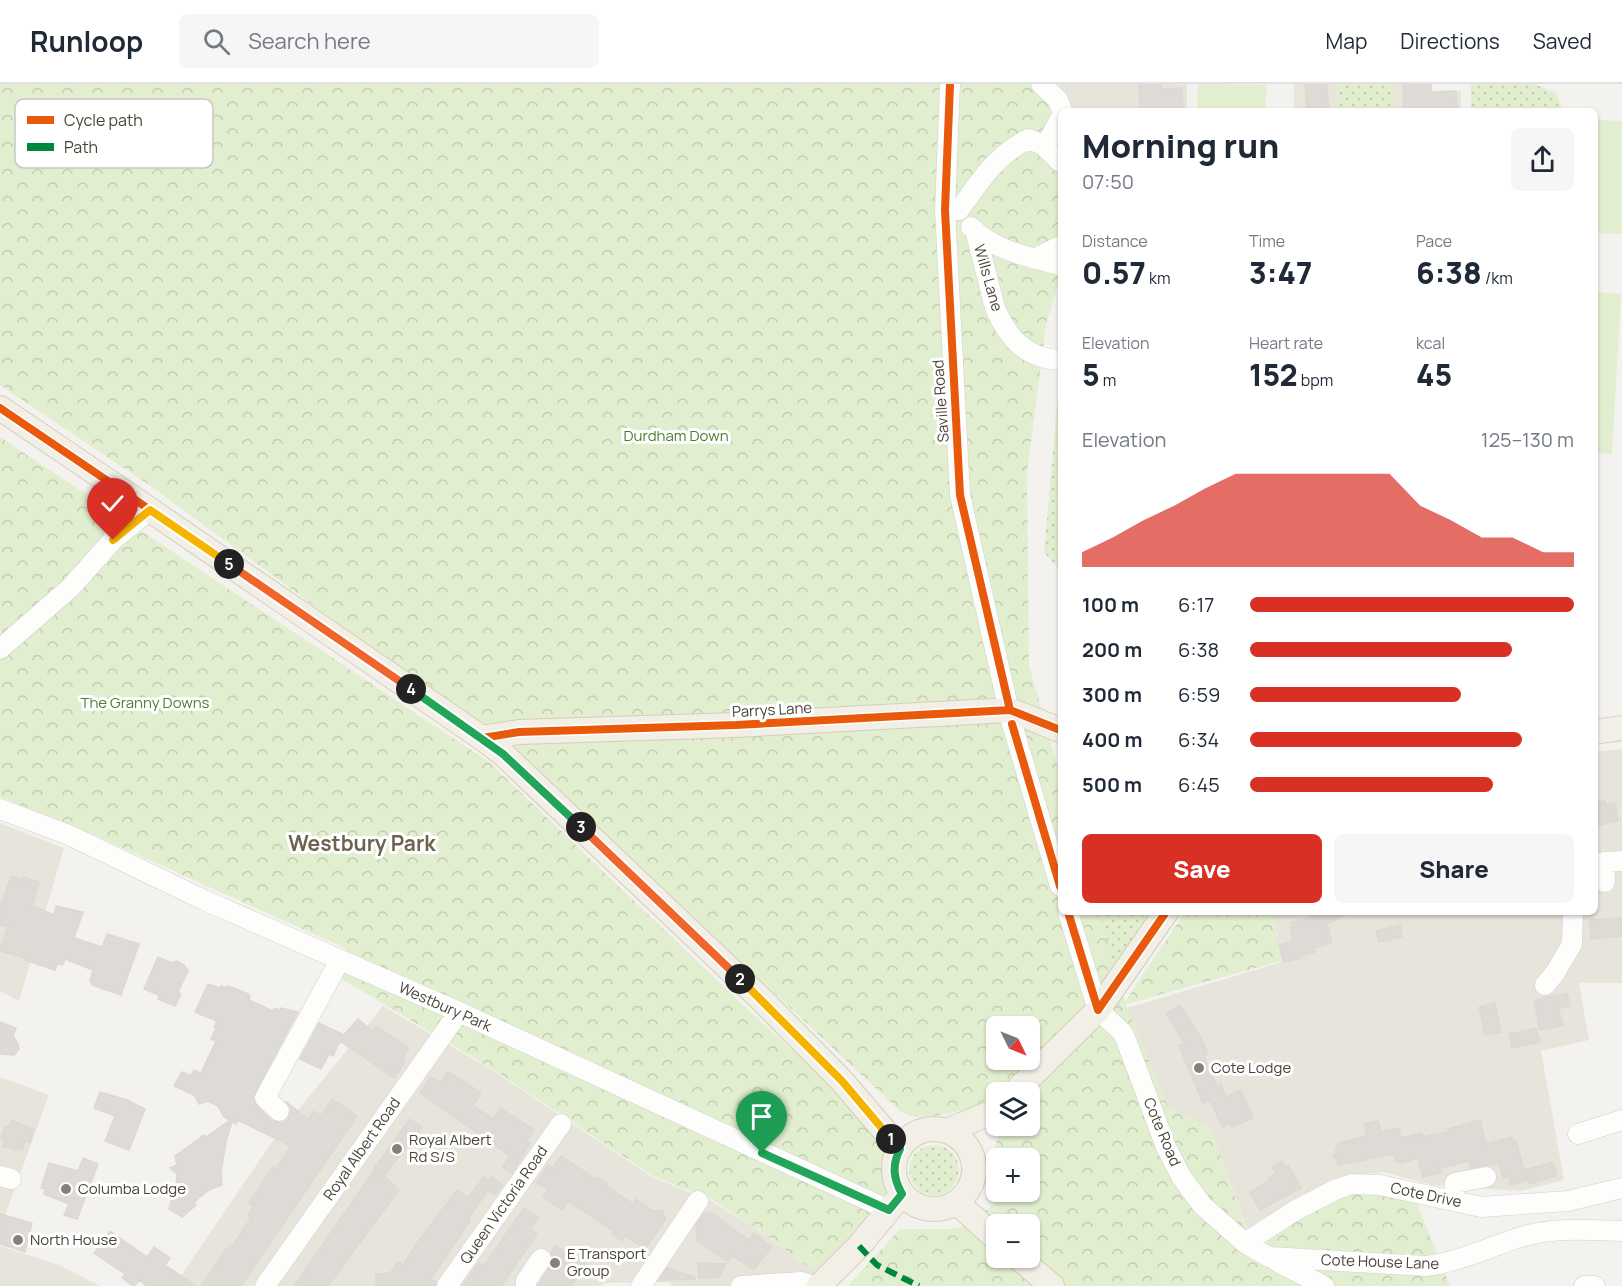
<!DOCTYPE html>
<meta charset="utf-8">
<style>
:root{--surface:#fff;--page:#f6f6f7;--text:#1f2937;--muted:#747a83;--line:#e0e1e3;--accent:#d93025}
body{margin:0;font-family:Manrope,sans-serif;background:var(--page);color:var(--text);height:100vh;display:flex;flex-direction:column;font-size:22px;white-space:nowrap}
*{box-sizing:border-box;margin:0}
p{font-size:20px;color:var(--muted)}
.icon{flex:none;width:33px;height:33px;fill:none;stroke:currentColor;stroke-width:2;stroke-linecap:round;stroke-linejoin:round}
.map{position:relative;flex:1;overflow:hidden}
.side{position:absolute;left:1058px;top:24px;width:540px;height:807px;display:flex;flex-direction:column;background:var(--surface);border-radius:9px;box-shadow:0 2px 4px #0004}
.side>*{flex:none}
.needle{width:39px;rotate:133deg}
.controls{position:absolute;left:986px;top:932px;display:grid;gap:12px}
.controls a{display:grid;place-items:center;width:54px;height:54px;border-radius:9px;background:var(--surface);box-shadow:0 2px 4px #0004;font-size:30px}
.pin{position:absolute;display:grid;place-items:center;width:51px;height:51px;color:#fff;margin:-62px -26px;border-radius:50% 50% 50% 0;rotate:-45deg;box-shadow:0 0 6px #0007}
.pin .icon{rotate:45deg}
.km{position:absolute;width:30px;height:30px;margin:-15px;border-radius:50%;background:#222;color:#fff;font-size:16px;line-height:30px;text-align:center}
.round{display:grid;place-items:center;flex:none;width:63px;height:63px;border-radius:9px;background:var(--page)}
.head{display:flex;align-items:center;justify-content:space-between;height:102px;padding:0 24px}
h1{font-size:33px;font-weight:800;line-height:45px}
.metrics{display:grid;grid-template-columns:repeat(3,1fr);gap:9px;height:102px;padding:6px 24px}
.metrics div{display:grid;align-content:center}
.metrics b{font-size:30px;font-weight:800}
.metrics small{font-size:16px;font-weight:400}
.metrics p{font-size:16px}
.chart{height:168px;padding:12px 24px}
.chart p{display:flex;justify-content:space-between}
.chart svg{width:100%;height:108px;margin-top:6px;fill:var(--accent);opacity:.7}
.button{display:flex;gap:12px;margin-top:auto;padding:12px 24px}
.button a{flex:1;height:69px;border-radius:9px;background:var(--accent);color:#fff;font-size:24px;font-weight:800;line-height:69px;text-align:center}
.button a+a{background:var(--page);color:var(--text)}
ul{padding:0 24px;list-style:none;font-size:20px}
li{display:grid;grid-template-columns:96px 72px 1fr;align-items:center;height:45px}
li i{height:15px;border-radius:8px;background:var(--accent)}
header{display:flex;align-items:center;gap:36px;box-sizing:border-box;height:84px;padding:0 30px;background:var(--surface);border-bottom:2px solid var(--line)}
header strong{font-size:28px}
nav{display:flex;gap:33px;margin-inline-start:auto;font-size:21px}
.search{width:420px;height:54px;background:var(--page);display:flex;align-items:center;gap:15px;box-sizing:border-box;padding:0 21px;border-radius:9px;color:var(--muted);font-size:22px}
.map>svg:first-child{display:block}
.residential{fill:#e7e4dc}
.education{fill:#eae5da}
.grass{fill:url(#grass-dots)}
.park{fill:url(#park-crowns);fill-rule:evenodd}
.garden{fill:#e1eecf}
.building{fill:#dedbd6;stroke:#dcd9d4;stroke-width:1.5}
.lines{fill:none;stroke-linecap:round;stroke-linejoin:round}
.minor-casing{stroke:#d2d0cb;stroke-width:21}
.major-casing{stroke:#d6cebb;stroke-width:26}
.minor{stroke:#fdfdfc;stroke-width:20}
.major{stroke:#f2efe6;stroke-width:24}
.quiet{stroke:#00873e;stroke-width:6;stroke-dasharray:12 6;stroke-linecap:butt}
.cycleway-casing{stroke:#fff;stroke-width:11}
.cycleway{stroke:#e8590c;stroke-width:8}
.split-1-casing{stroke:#fff;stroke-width:12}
.split-2-casing{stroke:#fff;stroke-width:12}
.split-3-casing{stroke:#fff;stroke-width:12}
.split-4-casing{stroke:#fff;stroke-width:12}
.split-5-casing{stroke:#fff;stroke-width:12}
.split-6-casing{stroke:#fff;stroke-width:12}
.split-1{stroke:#22a559;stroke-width:8}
.split-2{stroke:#f5b400;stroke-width:8}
.split-3{stroke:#f0652b;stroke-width:8}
.split-4{stroke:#22a559;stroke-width:8}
.split-5{stroke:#f0652b;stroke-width:8}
.split-6{stroke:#f5b400;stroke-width:8}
.poi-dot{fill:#868178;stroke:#fff;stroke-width:2}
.labels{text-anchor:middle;stroke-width:6;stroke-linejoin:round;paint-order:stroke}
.street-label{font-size:15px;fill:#4b4439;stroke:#fff}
.park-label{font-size:15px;fill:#4a7f2a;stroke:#fff}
.poi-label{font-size:15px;fill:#4b4439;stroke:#fff;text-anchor:start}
.district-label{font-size:21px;font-weight:bold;fill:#6e6250;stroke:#fff}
.key{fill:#fff;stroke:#c9c7c4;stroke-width:1.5}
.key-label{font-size:16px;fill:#4b4439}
</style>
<header>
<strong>Runloop</strong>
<div class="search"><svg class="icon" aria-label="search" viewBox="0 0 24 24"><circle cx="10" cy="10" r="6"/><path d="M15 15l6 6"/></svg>Search here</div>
<nav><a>Map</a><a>Directions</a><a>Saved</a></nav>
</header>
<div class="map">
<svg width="1622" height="1202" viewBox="0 0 1622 1202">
<defs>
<pattern id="grass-dots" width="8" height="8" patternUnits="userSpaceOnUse" patternTransform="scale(1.5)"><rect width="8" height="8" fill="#e1eecf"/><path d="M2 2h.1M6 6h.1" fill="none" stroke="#c3cdb2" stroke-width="1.8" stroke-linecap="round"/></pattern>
<pattern id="park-crowns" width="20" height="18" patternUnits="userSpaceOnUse" patternTransform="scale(1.5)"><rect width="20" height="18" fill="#e1eecf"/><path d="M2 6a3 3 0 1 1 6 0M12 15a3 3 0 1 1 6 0" fill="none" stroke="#c3cdb2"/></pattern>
</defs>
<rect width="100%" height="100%" fill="#f4f2ee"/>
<path class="residential" d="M1049,0h138v27h-121z
M1622,665v234h-43l10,57 -48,11 23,129 -43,11 -89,-6 -48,-13 -50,6 -86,53 -38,-104 -42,-19 -41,-100 155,-46 -9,-50h321l1,-160z
M0,739l64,25 -45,153 -19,-10z
M383,922l114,67 155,104 59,24 43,26 63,46 -15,13h-130l-2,-4 -66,1 -3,3h-427l98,-144z
M0,993l49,18 -49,134z
M0,1162l59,19 41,21h-100z"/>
<path class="education" d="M1294,0h137v8l30,-1v20h-167z"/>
<path class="grass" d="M1336,0h58v19l-7,8h-49z
M1471,0h63l22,9 7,18h-92z
M1060,292v195l-16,-19z
M1082,828h74l-38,53 -12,8z
M909 1086a25 25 0 1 1 50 0a25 25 0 1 1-50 0Z"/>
<path class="park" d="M0,0h1049l11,27v167l-14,46 -19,149 2,192 31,110v137h39l26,90 60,-90h88l8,49 -155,43 42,103 42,20 42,117 99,-53 29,-1 36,11 34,85h-602l52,-57h48l19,-3 30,-25c-4,-29 -11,-52 10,-76h22v-33h-33v13l-6,-7 -20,11 -30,6 -24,2 -15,-5 -367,-345 -382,-280 -152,-102zM996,942h33v33h-33zM996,1074h33v33h-33zM996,1140h33v33h-33z
M0,353l489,325 256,245 146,133 2,65 -76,68 -62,-46 -43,-27 -59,-24 -156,-104 -160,-96 8,-28 -271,-122 -74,-29z"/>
<path class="garden" d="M1198,0l69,1 -2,26h-68z
M1596,36l26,1v113l-27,-1z
M1595,208l26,2 -9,160 -17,-1z"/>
<path class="building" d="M1139,0h22v5l21,-1 1,21 -43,2z
M1305,0h22l2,27h-22z
M1403,0h28v8l25,-1 1,20h-53z
M1605,717l1,4 9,-2 3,18 -24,5v-23z
M11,792l11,4 1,-3 16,5 -7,24 22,9 2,-9 27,6 -9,26 28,9 5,-13 32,10 -18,51 -29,-10 -2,-4 3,-11 -28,-11 -2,6 -6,-1 -2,6 -30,-10 1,-2 -26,-7 8,-25 -8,-1v-17z
M1318,828h32l-23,12 5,19 -18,5 1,4 -15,4 1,2 -18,4 -4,-17 14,-4 -3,-13 2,-1 -1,-4 19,-5 -1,-4z
M1622,834v18l-31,3 -1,-19z
M1400,841l2,12 -23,5 -3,-11z
M158,873l13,6 6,-2 7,4 4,6 -10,21 3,2 -6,12 -17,-7 1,-4 -15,-6z
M208,900l12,4 1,-2 6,2 1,-2 20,8 2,2 -1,4 24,11 2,-3 4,2 2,-2 17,4 -45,85 4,9 14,14 11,3 6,-4 3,-11 -6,-7 23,18 6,-8 7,5 11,-17 25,17 -116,170h-40l26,-38 2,2 22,-32 -3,-3 6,-9 -5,-3 24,-36 3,2 15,-23 -53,-26 -2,4 -4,-3 -6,21 -5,30 1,13 -13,5 -15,12 2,3 -14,12 -13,-8 3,-11h3l2,-24 -7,-6 7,-3 -2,-9 29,-21 2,2 24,-17 -6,-3 -6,-11 -10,-5 -9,3 -5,-9 -20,-9 8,-14 9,4 3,-6 7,3 15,-32 -5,-2 5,-11 -2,-1 3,-6 -22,-9z
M1567,909l3,13 -12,2 5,17 -23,5 -6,-30z
M1495,919l6,29 -16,3 -6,-28z
M1180,921l20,31 8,18 -4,2 13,30 4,-2 5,13 15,-7 12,28 -21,9 -1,-4 -9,4 -12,-27 -7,3 -24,-57 6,-2 -19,-31z
M358,935l15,12 3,-5 33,22 -7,12 3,2 -11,16 -54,-37 -7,15 -4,-2 -8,15 -21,-10 19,-36 25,12 -2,2z
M0,938l16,6 -3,8 5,8 1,5 -5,6 -14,-1z
M1536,944l4,14 -28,6 -3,-14z
M448,987l33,22 -8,12 20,14 7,-11 34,22 -7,11 3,2 -18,30 -9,-6 7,-11 -90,-63 10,-16 10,6z
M100,1008l27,8 18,9 -16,41 -24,-9 10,-25 -21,-8z
M410,1035l12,8 -38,49 15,14 -71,96h-34l81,-117 -1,-1z
M1480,1036l6,24 26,-7 1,5 3,-1 11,39 -16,5 -3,-9 -5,2 -4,-15 -28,5 -2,-7 -29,7 1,5 -18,4 -5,-19 -18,5v-2l-4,1 -2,-8 -56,11 -1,-6 -4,-2 6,-14 28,-7 -3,-12 14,-3 3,11 18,-4 2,10 21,-5 1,4 25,-5v-3z
M12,1037l22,8 -4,14 -5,-2 -3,9 -5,-2 -1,2 -14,-4 3,-7 -4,-1 4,-12 4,1z
M561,1072l36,24 1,-2 10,6 -2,2 27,18 3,-5 17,12 9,-1 4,9 -21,30 -20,-13 -3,5 -10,-7 2,-3 -46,-30 -6,9 -19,-13 5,-7 -12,-8 12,-17 5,3z
M83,1074l15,6 -21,55 -13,-4 5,-11 -25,-10 1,-5 -4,-1 8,-25 29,8z
M1282,1077l3,6 3,-2 13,23 -41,22 -10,-18 20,-12 -1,-3 7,-4 -4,-6z
M1553,1078l4,14 -28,8 -4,-14z
M484,1093l6,4 2,-4 11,8 -8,10 -7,-5 -20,29 2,2 -39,58 5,3 -1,4h-59v-12l14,-1 8,-11 5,3 15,-23 39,-52 11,8z
M524,1124l15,10 -9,12 7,4 -36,52h-38l16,-23 5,3z
M710,1128l39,28 5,-7 17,14 -17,23 -21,-14 -6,5 -30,-20 -1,-16 9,-12 3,2z
M0,1130l32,9 -7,29 -25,-8z
M110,1147l37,26 7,-10 16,11 -5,7 31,21h-49l-8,-6 -4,6h-2l-11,-8 3,-4 -31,-21z
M555,1162l31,17 -14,23h-34l13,-21 2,-6 -2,-6z
M698,1179l28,1 -7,13 -20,1z
M667,1184l28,9v2l-36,1z"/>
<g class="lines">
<g class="minor-casing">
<path id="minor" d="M950,0l-5,126 15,285 52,229 48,162
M1041,0l17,16 4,11
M1045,63l15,-28
M945,126h14c20,-27 38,-57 70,-71l14,6 17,17
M971,143c24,24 58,30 89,38
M975,146l20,78c13,30 31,51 65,52
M1034,175l26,-13
M113,456l8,-20 3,-28
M0,565l70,-61 43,-48 37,-30
M0,725l69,26 135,65 255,112 430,198
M1604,778l1,20
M1594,779l28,-2
M1068,828l30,98 24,22 4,8 40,107 16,31 21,28 42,37 24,14 157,9c34,-4 65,-20 98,-30 33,-9 65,-6 98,-5
M1545,901l10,-12 17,-29 1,-32
M279,1027l-14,-13 75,-138
M1578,1050l44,-14
M0,1092l11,3
M1454,1116l1,-17 31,-6
M1245,1159l51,-33 41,-21 15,-5 28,1 101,22 87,-6 54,-13
M1276,1177l48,25
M265,1202l194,-274
M447,1202l114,-162
M526,1202v-5l15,-22
M641,1202l57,-85
M741,1202l61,-4 10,4
M1584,1202h11"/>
</g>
<g class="major-casing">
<path id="major" d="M0,324l124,84 358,246 21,16 256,243 83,84 58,68
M1594,648l28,-4
M482,654l37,-6 217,-7 274,-15 50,20
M1015,1008l83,-82 68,-98
M894 1085a40 40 0 1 1 80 0a40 40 0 1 1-80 0Z
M946,1047l50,-20
M956,1118l40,36
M1018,1173l34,29
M819,1202l40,-40 43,-52"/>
</g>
<use href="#minor" class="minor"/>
<use href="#major" class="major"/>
<path class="quiet" d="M859,1162l18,19 42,21"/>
<g class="cycleway-casing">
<path id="cycleway" d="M950,0l-5,126 15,285 50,215
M0,324l124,84 358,246 37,-6 217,-7 274,-15 50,20
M1012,640l48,162
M1068,828l30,98
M1098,926l68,-98"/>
</g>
<use href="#cycleway" class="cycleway"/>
</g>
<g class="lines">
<g class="split-1-casing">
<path id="split-1" d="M762,1069l127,57 13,-16c-9,-16 -10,-29 -2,-45l-9,-10"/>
</g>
<g class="split-2-casing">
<path id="split-2" d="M740,895l102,102 49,58"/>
</g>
<g class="split-3-casing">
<path id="split-3" d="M581,743l159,152"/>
</g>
<g class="split-4-casing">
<path id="split-4" d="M411,605l92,65 78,73"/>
</g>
<g class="split-5-casing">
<path id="split-5" d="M229,480l182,125"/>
</g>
<g class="split-6-casing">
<path id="split-6" d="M113,456l37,-30 79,54"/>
</g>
<use href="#split-1" class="split-1"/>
<use href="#split-2" class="split-2"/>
<use href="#split-3" class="split-3"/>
<use href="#split-4" class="split-4"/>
<use href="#split-5" class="split-5"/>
<use href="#split-6" class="split-6"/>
</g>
<g class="poi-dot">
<circle cx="1199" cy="984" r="6"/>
<circle cx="397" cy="1065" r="6"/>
<circle cx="66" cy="1105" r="6"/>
<circle cx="18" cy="1156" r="6"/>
<circle cx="555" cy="1179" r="6"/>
</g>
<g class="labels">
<g class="street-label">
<text transform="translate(988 194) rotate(74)" y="5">Wills Lane</text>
<text transform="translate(941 317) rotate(-94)" y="5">Saville Road</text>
<text transform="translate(772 626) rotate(-3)" y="5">Parrys Lane</text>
<text transform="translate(445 923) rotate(24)" y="5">Westbury Park</text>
<text transform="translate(1162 1048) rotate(67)" y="5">Cote Road</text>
<text transform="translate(362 1065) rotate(-55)" y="5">Royal Albert Road</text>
<text transform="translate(1426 1111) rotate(12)" y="5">Cote Drive</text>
<text transform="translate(504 1121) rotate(-55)" y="5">Queen Victoria Road</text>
<text transform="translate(1380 1178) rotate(2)" y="5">Cote House Lane</text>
</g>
<g class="park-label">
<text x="676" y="357">Durdham Down</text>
<text x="145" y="624">The Granny Downs</text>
</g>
<g class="poi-label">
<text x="1211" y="989">Cote Lodge</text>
<text x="409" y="1061">Royal Albert<tspan x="409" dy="17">Rd S/S</tspan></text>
<text x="78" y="1110">Columba Lodge</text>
<text x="30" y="1161">North House</text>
<text x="567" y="1175">E Transport<tspan x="567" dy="17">Group</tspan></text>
</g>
<g class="district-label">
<text x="362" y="767">Westbury Park</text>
</g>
</g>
<rect x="15" y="15" width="198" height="69" rx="9" class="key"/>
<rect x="27" y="32" width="27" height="8" fill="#e8590c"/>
<rect x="27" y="59" width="27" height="8" fill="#00873e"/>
<g class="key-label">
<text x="64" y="42">Cycle path</text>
<text x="64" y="69">Path</text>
</g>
</svg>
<div class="controls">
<a><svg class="needle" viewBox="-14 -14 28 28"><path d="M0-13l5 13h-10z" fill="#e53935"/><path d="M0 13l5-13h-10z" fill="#747a83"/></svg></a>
<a><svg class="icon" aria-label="layers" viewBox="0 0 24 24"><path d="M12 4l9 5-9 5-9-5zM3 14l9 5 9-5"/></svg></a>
<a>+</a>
<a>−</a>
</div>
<div class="pin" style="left:762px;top:1069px;background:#1e9e55"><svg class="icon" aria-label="arrive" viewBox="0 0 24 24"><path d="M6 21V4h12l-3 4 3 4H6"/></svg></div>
<div class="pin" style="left:113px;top:456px;background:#d93025"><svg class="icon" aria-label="check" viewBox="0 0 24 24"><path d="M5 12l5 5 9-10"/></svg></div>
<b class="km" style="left:891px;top:1055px">1</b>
<b class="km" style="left:740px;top:895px">2</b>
<b class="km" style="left:581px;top:743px">3</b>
<b class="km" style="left:411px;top:605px">4</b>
<b class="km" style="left:229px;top:480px">5</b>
<section class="side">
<div class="head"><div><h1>Morning run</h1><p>07:50</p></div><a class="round"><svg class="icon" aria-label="share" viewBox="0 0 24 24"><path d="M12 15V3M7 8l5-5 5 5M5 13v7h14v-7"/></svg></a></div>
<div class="metrics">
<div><p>Distance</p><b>0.57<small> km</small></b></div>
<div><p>Time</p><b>3:47</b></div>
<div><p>Pace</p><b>6:38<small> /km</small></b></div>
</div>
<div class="metrics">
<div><p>Elevation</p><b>5<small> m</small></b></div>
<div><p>Heart rate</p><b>152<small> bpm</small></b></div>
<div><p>kcal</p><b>45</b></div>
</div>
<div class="chart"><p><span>Elevation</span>125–130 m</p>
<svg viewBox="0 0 160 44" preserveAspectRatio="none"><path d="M0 44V38L10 32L20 25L30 19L40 12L50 6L60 6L70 6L80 6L90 6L100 6L110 19L120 25L130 32L140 32L150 38L160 38V44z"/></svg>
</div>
<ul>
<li><b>100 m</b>6:17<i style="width:100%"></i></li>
<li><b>200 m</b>6:38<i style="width:81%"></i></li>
<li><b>300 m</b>6:59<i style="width:65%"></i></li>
<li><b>400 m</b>6:34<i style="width:84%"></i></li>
<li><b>500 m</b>6:45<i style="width:75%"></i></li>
</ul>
<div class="button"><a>Save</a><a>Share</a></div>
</section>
</div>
